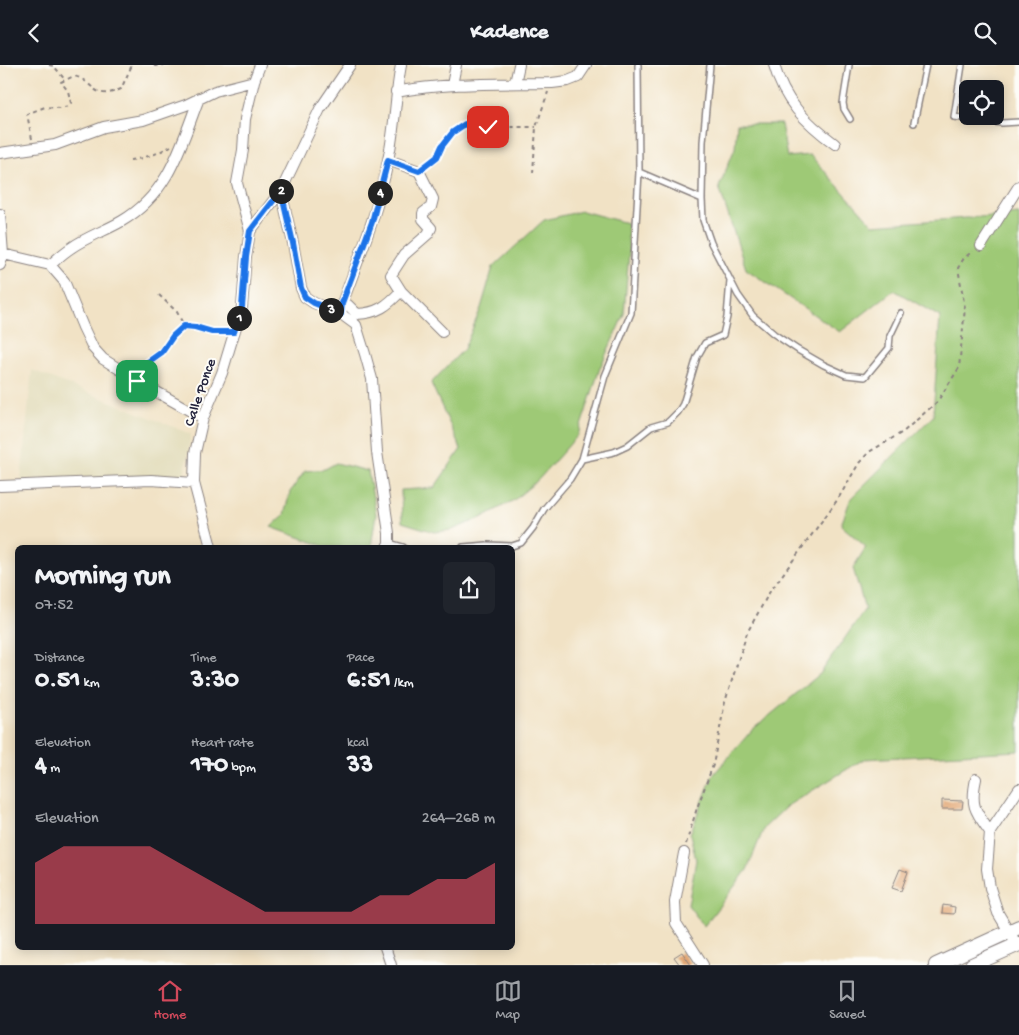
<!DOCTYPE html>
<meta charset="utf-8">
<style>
:root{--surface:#171b24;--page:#20242c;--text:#f1f3f6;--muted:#9ea1a6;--line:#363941;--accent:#d1495b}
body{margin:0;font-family:"Gochi Hand",sans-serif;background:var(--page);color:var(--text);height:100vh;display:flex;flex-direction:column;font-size:19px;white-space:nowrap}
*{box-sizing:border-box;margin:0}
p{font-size:16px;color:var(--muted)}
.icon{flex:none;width:28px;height:28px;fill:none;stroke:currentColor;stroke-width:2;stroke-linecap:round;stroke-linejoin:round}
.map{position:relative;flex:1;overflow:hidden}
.sheet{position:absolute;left:15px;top:480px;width:500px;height:405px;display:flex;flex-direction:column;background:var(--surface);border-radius:8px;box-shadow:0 2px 12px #0003}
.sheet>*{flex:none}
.tools{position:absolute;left:959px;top:15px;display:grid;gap:10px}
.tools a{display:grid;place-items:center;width:45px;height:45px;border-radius:8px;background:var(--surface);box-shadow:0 2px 12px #0003;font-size:25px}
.pin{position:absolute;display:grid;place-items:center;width:42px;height:42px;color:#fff;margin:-21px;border-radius:10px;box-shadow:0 2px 8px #0006}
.km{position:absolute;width:25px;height:25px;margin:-12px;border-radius:50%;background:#222;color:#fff;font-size:14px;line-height:25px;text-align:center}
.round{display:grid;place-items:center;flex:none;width:52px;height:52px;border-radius:8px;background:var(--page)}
.summary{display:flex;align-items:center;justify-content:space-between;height:85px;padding:0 20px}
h1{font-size:28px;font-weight:700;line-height:38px}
.stats{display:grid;grid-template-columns:repeat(3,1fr);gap:8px;height:85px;padding:5px 20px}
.stats div{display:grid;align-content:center}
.stats b{font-size:25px;font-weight:700}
.stats small{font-size:14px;font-weight:400}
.stats p{font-size:14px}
.chart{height:140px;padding:10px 20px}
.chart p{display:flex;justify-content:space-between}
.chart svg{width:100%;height:90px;margin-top:5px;fill:var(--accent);opacity:.7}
header{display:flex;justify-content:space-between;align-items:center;height:65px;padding:0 20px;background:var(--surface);font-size:22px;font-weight:700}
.tab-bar{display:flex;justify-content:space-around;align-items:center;height:70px;border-top:1px solid var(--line);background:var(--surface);font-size:14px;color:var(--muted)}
.tab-bar a{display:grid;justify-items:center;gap:2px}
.tab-bar .selected{color:var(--accent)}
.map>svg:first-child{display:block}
.built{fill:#e2dcba}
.green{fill:#9ec976;stroke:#607658}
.building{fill:#e2a776}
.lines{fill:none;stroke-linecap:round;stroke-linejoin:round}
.service-casing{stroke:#8a8280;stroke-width:8}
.minor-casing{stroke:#8a8280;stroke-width:12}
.tertiary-casing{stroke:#8a8280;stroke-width:16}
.path{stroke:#8a8280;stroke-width:2;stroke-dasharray:4 4;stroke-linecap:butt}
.service{stroke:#fff;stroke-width:5}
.minor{stroke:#fff;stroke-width:10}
.tertiary{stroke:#fff;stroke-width:14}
.route-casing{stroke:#fff;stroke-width:10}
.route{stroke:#1a73e8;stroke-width:6}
.labels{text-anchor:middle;stroke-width:4;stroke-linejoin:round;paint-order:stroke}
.street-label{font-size:15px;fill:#22223b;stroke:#fdfcf7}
</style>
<header><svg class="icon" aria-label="back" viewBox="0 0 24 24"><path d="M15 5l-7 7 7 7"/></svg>Kadence<svg class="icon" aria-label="search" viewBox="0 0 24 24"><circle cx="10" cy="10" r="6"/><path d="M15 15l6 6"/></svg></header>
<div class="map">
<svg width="1019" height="900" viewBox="0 0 1019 900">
<rect width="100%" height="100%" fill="#fdfcf7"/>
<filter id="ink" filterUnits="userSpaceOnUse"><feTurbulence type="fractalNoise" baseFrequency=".02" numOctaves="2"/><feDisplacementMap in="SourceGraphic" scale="10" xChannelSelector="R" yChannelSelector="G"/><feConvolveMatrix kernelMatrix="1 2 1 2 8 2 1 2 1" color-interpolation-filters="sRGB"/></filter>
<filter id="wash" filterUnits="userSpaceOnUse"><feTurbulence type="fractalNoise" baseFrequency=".0096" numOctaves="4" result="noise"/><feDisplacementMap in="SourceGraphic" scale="20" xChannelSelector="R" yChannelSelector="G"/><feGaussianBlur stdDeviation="1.12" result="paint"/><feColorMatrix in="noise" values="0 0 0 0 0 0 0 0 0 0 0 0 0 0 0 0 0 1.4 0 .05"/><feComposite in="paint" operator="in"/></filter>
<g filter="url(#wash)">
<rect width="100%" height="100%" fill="#f1e2c5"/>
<path class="built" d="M32,305l159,64 -7,42 -163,4z"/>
<path class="green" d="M737,59h44l6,33 23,-2 63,70 146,-11v537l-155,8 -77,47 -23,22 -17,42 -43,56 -16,-21 8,-45 -6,-26 23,-59 39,-45 68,-56 45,-65 -12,-41 13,-21 -25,-22 10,-27 82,-82 7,-99 -46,-27 -54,42 -94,-63 -27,-82 16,-39z
M582,146l45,12 2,30 -5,61 -24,54 -22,67 -39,44 -25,21 -33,18 -29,12 -18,2 -32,-10 -1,-32 33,-2 27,-39 -30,-66 33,-34 17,-41 12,-41 51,-47z
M336,398l32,8 8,43 -5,33h-45l-55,-20 13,-12 6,-23 15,-21 20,-2z"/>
<g id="blocks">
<path class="building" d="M942,735l21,1 -1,8h-20z
M900,804l8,3 -7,19 -9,-3z
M943,840l12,2 -1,7 -12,-1z
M682,887l9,13h-11l-6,-8z"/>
</g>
</g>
<g filter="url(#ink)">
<use href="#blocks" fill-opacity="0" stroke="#8a8280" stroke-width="1"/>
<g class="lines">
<g class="service-casing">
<path id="service" d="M710,0l-7,77 -1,57 1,21 8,23 27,52 15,21 21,18 24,16 26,15 22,10 19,2 24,-29 1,-12 11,-23
M849,0l-6,38 1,6 6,10
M962,0l-8,52 48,6 17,-1
M914,58l12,-58
M639,107l63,27
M582,394l32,-7 13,-6 24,-19 17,-5 10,-10 5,-8 14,-47 8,-14 18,-8 4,-18 3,-37
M389,478l14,4
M463,482l24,-2 25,1 9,-3 12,-15 11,-19 26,-30 12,-20 23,-83 26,-63 8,-141 -1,-107"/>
</g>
<g class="minor-casing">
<path id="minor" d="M774,0c10,36 31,57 61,79
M515,18l4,-18
M452,20l4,-20
M396,27c52,-10 104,-8 156,-9l16,-2 10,-4 8,-12
M0,88l55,-8 49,-18 39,-7 43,-15 29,-14 39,-10
M281,126l12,52 8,45 4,9 9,6 27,11 15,11 9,29 7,25 5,73 12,81v10l-2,4
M0,149l3,40 47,11 14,16 19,46 10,21 10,11 45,28 55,31
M250,166l-13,-48 6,-33 2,-31 9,-38 6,-16
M981,181l38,-60
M0,200l3,-11
M50,200c7,-6 13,-12 21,-17 15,-11 34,-17 51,-27 47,-27 59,-76 77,-123
M401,226l41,41
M342,239l6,1 9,9c21,-1 30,-8 44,-23l-10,-16 13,-20 24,-21 3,-6 -8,-9v-6l8,-6 2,-8 -14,-28 -31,-11
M341,249l1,-10c17,-47 37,-94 46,-144 7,-31 7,-63 13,-95
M0,421l151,-6 43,3
M211,482l-17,-64 1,-30 8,-35 19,-45 20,-66 4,-50 4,-26 31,-40 39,-82 30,-44
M976,714c-6,27 -1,32 14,53
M684,788l-9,49 1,21 27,42
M1017,880l-19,-32 -8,-25 -3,-19 3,-37 29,-43
M385,882l6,18"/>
</g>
<g class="tertiary-casing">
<path id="tertiary" d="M936,900l83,-38
M972,900l47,-21"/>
</g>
<path class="path" d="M49,0l5,1 11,14
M154,0l1,1 8,-1
M32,74l-5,-25 18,-7 15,1 9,-2 2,-3 -3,-12 -7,-9 13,-6c21,5 18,26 47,13l11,-24
M130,95c16,-2 27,-6 41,-14
M425,101c17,-13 21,-29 40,-42l23,3h48
M533,108l3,-46 12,-35
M159,230l18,17 7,14c14,1 26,6 40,6
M142,307l5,-10 15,-10 11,-16 11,-10
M686,779l11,-36 16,-43 12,-63 22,-69 22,-40 69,-94 21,-36 10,-11 34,-20 34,-30 22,-34 6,-60 -7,-40 6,-10 9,-7"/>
<use href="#service" class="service"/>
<use href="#minor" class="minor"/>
<use href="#tertiary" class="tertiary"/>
</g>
</g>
<g class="lines" filter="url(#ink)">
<g class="route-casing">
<path id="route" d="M137,316l11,-19 14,-10 11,-16 11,-10 11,1 17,5h22l8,-25 4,-50 4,-26 31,-40 12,52 8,45 4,9 9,6 27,11 1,-11 30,-81 16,-62 31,11 18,-14 5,-11 11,-14 12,-8 23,3"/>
</g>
<use href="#route" class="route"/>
</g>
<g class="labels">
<g class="street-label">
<text transform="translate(199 327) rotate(-71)" y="5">Calle Ponce</text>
</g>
</g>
</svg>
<div class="tools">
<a><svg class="icon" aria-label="locate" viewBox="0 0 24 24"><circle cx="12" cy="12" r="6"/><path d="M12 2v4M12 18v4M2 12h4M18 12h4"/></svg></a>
</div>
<div class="pin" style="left:137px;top:316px;background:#1e9e55"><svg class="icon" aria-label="arrive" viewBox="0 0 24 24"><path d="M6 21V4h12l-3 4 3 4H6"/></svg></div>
<div class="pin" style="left:488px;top:62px;background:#d93025"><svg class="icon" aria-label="check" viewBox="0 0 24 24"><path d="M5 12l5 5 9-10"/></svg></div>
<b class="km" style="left:239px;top:253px">1</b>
<b class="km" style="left:281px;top:126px">2</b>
<b class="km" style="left:331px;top:245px">3</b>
<b class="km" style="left:380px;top:128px">4</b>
<section class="sheet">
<div class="summary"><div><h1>Morning run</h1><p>07:52</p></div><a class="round"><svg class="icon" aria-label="share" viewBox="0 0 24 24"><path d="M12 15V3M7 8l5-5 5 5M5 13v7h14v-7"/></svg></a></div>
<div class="stats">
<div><p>Distance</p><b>0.51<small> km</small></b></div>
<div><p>Time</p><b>3:30</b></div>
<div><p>Pace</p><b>6:51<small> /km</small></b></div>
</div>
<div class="stats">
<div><p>Elevation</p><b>4<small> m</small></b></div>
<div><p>Heart rate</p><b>170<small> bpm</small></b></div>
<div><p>kcal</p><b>33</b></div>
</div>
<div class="chart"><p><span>Elevation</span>264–268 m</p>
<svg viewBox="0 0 160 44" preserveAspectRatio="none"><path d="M0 44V14L10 6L20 6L30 6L40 6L50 14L60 22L70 30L80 38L90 38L100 38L110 38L120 30L130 30L140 22L150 22L160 14V44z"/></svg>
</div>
</section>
</div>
<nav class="tab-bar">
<a class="selected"><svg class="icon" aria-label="home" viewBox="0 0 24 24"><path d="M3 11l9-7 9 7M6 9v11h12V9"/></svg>Home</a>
<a><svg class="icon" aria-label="map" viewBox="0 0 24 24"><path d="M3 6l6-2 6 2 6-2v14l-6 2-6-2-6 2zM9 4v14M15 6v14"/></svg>Map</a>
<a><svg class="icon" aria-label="saved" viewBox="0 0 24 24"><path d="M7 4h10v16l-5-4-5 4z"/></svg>Saved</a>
</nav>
